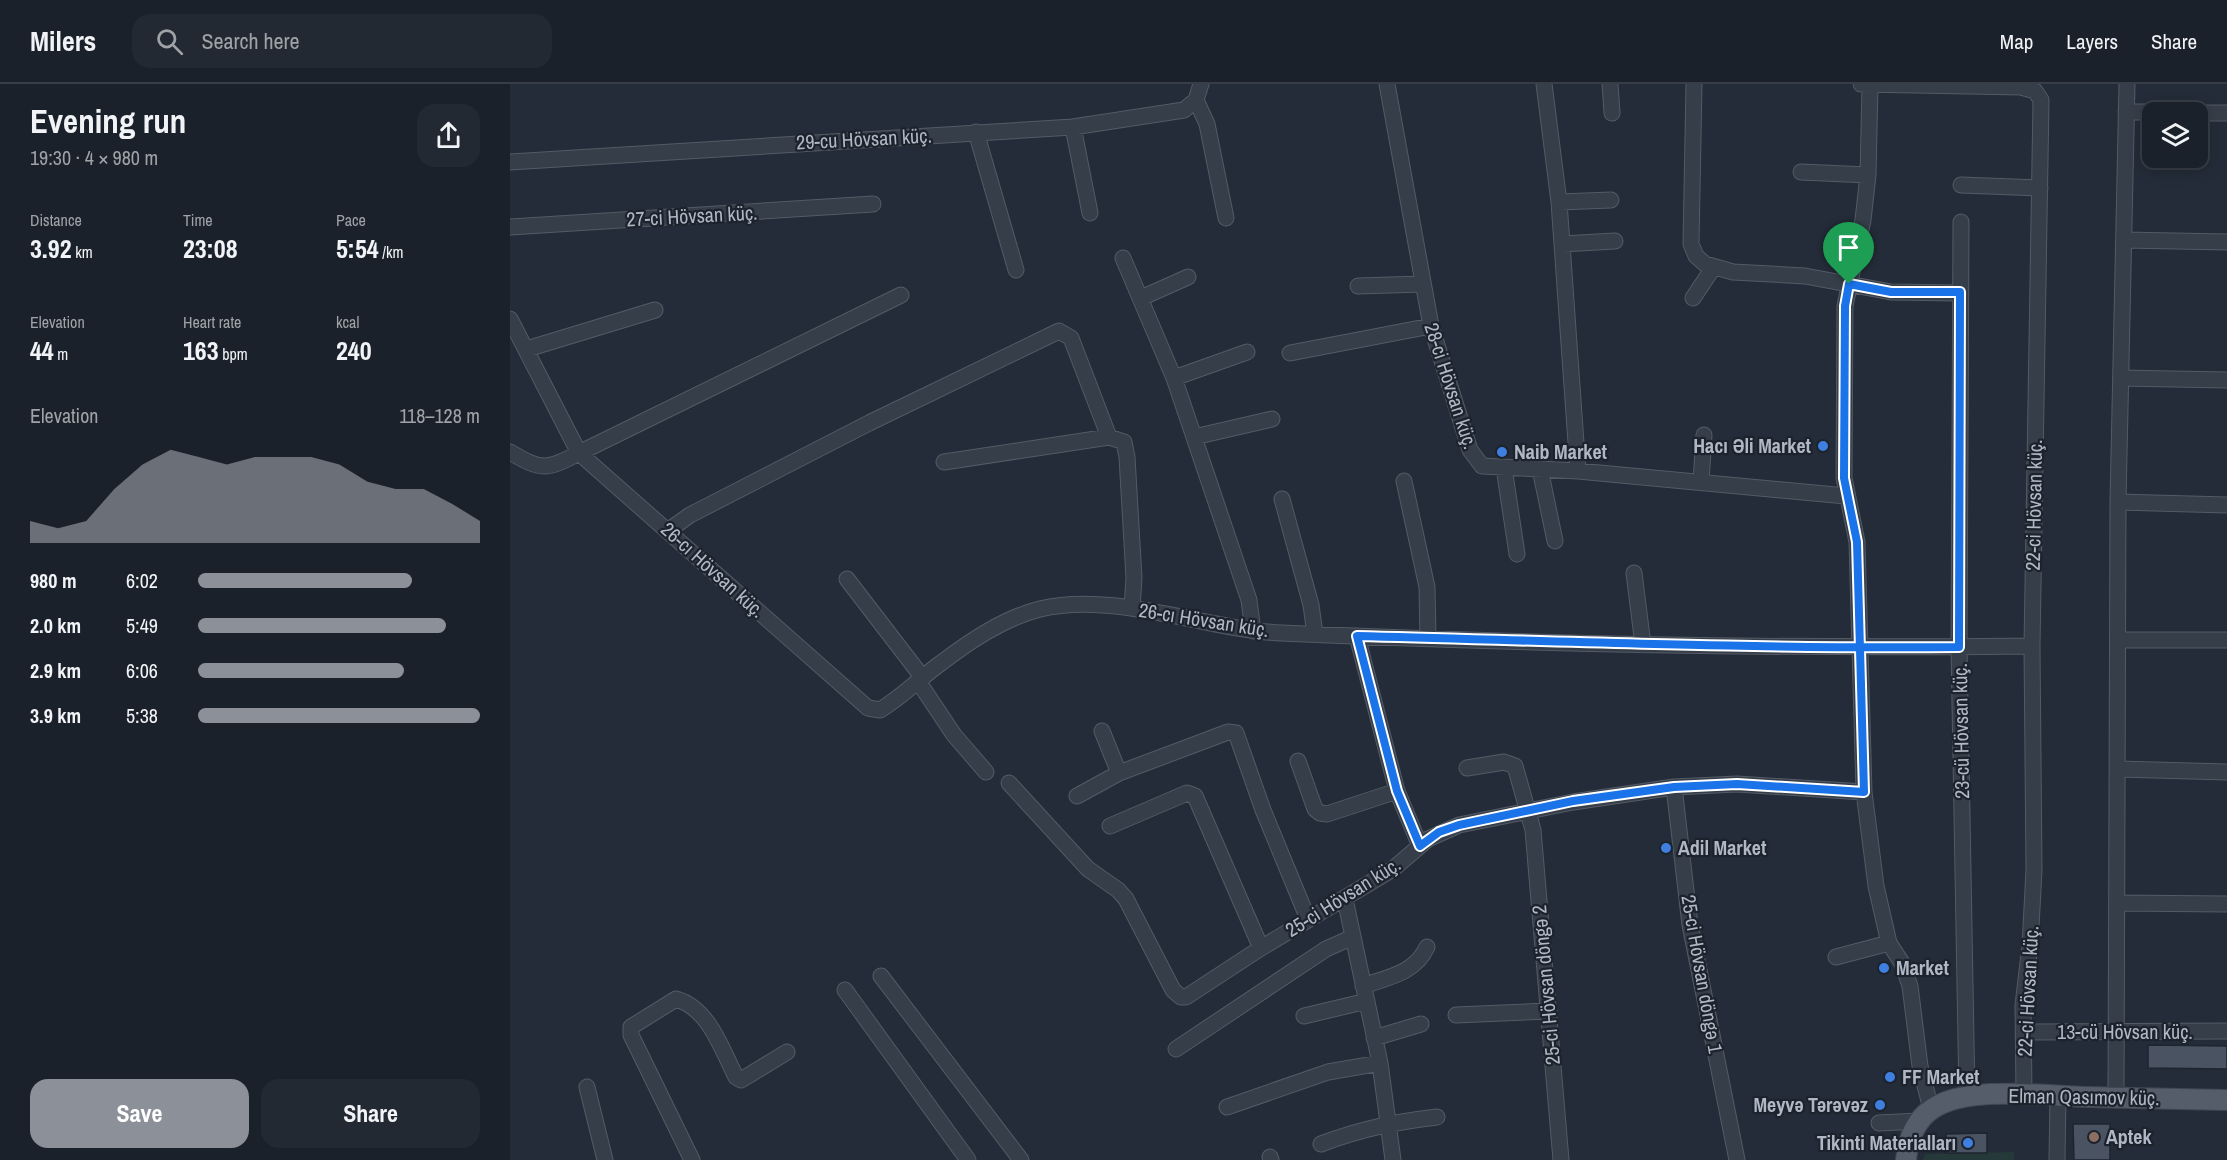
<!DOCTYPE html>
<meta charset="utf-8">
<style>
:root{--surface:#1a212a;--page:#232932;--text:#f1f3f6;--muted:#9fa3a8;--line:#383e47;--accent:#8c9099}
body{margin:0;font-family:"Archivo Narrow",sans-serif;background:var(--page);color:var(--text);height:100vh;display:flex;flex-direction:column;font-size:22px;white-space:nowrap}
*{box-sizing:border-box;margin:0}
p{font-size:20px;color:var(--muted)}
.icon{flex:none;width:33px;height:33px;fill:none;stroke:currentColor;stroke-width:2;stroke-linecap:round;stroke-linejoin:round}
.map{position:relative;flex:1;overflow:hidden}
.details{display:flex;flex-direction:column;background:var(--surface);width:510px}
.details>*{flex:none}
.fabs{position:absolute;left:1632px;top:18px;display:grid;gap:12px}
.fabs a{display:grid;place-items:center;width:66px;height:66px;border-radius:12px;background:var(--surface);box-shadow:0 3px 15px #0003,0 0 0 2px var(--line);font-size:30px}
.pin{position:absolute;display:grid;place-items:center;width:51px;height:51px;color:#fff;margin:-62px -26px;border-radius:50% 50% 50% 0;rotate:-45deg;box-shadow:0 0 6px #0007}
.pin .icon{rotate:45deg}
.round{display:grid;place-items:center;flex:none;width:63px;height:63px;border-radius:18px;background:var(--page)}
.headline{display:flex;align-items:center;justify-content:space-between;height:102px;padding:0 30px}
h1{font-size:33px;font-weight:700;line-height:45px}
.figures{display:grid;grid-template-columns:repeat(3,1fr);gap:9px;height:102px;padding:6px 30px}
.figures div{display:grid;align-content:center}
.figures b{font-size:26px;font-weight:700}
.figures small{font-size:16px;font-weight:400}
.figures p{font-size:16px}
.chart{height:168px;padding:12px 30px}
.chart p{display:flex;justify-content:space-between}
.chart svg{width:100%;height:108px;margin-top:6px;fill:var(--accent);opacity:.7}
.primary-button{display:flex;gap:12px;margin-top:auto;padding:12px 30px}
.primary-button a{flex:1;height:69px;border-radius:18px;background:var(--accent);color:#fff;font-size:24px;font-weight:700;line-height:69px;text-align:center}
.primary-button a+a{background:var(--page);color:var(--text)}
ul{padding:0 30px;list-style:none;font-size:20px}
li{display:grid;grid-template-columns:96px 72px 1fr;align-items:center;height:45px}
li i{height:15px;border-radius:8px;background:var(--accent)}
header{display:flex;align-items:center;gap:36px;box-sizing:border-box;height:84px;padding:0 30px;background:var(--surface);border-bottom:2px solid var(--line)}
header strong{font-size:28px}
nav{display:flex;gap:33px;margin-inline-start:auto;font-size:21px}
.search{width:420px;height:54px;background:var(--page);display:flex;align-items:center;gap:15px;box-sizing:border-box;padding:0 21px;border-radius:18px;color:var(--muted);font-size:22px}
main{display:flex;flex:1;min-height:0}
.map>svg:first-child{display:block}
.green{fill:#26393a}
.building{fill:#495362;stroke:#1e252f;stroke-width:1.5}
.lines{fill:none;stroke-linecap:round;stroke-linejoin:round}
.minor-casing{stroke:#545b66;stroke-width:17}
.major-casing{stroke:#404752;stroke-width:22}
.minor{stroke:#363e49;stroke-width:15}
.major{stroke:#545d69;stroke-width:20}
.route-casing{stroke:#fff;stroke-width:12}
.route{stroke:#1a73e8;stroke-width:8}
.shop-dot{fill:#3f7fe0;stroke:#1c232d;stroke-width:2}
.education-dot{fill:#8d6e63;stroke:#1c232d;stroke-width:2}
.labels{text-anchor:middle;stroke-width:4.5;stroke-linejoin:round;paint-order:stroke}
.street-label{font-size:20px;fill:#b1b8c5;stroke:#1c232d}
.poi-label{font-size:20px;font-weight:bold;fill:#b1b8c5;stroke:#1c232d;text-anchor:start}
</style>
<header>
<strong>Milers</strong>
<div class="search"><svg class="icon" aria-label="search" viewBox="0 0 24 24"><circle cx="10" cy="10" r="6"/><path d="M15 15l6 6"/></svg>Search here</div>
<nav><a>Map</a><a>Layers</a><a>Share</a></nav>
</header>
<main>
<section class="details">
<div class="headline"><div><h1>Evening run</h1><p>19:30 · 4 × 980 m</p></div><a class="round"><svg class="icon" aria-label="share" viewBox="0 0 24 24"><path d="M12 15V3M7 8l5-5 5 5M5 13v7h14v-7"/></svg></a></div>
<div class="figures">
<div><p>Distance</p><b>3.92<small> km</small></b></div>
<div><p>Time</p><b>23:08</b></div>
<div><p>Pace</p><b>5:54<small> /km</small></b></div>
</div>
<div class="figures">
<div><p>Elevation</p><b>44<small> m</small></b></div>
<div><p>Heart rate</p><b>163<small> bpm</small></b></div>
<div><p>kcal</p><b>240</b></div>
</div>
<div class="chart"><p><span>Elevation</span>118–128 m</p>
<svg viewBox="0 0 160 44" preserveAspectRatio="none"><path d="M0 44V35L10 38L20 35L30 22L40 12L50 6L60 9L70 12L80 9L90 9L100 9L110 12L120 19L130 22L140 22L150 28L160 35V44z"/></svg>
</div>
<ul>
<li><b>980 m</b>6:02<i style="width:76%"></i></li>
<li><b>2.0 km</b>5:49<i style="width:88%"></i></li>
<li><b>2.9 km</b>6:06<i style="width:73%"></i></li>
<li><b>3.9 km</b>5:38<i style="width:100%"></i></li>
</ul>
<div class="primary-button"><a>Save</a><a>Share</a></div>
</section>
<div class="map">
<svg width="1717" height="1076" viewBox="0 0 1717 1076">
<rect width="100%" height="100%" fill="#232c38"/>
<path class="green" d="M1504,1068v8h-91l2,-6z"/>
<path class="building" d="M1638,961l79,1v23l-79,-1z
M1563,1040h37v36h-36z
M1477,1049v20h-41v-19z"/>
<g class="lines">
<g class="minor-casing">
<path id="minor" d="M877,0l44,242 39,124 12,16 96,5 268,25
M1034,0l15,118 19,269
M1100,0l2,29
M1184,0l-3,160 5,12 9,8 28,8 72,4 86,16 69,1
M1351,0l160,3 14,4 6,9 -9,546 2,224 -4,76 -7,59 1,90
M1360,1l-2,90 -5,45 -18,86 -1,172 13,64 7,250 12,94 13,57 13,20 8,23 10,80 11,43
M686,16l11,24 19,94
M1616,28h47
M1688,29h29
M563,43l17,86
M466,48l40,138
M0,78l563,-35 111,-17 12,-10 5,-16
M1291,88l67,3
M1451,101l79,3
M1049,118l52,-2
M1451,138l-2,425 8,450
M0,143l363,-23
M1614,156l103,2
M1052,160l53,-3
M613,174l51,120 75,222 4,31
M848,202l65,-2
M631,214l47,-21
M1183,214l20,-30
M0,235l69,134 322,-158
M17,265l128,-39
M780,269l141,-27
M664,294l73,-26
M1611,294l106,2
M684,353l78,-18
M0,368c32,19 36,18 69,1l289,255 12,2c22,-13 40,-32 61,-47 29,-22 63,-45 99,-54 75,-18 163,20 241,24 250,11 501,16 751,13
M434,378l165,-25 15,5 3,15 7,121 -2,30
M994,384l13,86
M1030,385l15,72
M894,397l23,106 1,51
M1191,398l3,-47
M772,415l29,106 4,29
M1608,418l109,3
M159,446l21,-15 179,-92 190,-92 12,7 38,99
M1124,489l9,72
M337,495l76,99
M847,552l40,155 23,55
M1609,556h108
M408,597l36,54 32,37
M592,647l17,42
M788,677l17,48 5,4 7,1 70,-23
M957,684l37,-6 11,4 18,64 28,330
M1608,685l109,3
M499,699l79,86 30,21 8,9 47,91 8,7h5l75,-49 132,-79 35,-30 31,-14 114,-23 101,-15 63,-3 127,8
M1164,703l16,138 47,235
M567,712l42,-23 109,-41 8,1 27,77 45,109
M600,742l77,-33 8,3 66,152
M835,815l35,164 13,97
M1607,819l110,1
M1326,873l53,-14
M371,892l140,184
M853,902c26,-9 52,-13 64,-39
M335,906l123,170
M946,931l93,-4
M794,932l63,-15
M1513,948l204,-1
M864,954l47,-14
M666,965l150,-100 27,-12
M77,1003l18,73
M1606,1013l2,-595 9,-418
M717,1023l101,-35 52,-9
M1369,1039l40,-2
M811,1060c39,-15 74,-22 116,-27
M760,1073l1,3
M182,1076l-61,-125v-8l45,-28c33,9 46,51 60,78l5,3 46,-28
M1547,1076l1,-64"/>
</g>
<g class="major-casing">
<path id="major" d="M1396,1076c2,-20 8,-39 26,-51 36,-24 111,-13 153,-12 47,1 95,2 142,3"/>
</g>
<use href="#minor" class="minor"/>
<use href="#major" class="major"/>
</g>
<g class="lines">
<g class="route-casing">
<path id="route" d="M1339,200l-4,22 -1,172 13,64 7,250 -127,-8 -63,3 -101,14 -114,24 -20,7 -19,14 -23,-55 -40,-155c201,5 401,13 602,11l1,-355h-69l-42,-8"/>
</g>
<use href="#route" class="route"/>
</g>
<g class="shop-dot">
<circle cx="1313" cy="362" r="6"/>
<circle cx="992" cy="368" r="6"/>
<circle cx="1156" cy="764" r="6"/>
<circle cx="1374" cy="884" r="6"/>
<circle cx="1380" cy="993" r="6"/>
<circle cx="1370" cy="1021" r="6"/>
<circle cx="1458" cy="1059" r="6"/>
</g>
<circle class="education-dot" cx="1584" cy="1053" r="6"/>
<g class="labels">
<g class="street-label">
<text transform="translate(354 55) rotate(-3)" y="7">29-cu Hövsan küç.</text>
<text transform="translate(182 132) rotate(-3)" y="7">27-ci Hövsan küç.</text>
<text transform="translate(941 302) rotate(72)" y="7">28-ci Hövsan küç.</text>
<text transform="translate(1524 421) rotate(-89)" y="7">22-ci Hövsan küç.</text>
<text transform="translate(203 486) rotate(42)" y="7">26-cı Hövsan küç.</text>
<text transform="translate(694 536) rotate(9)" y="7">26-cı Hövsan küç.</text>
<text transform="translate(1451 647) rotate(-91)" y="7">23-cü Hövsan küç.</text>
<text transform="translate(833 813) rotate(-32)" y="7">25-ci Hövsan küç.</text>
<text transform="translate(1192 890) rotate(80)" y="7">25-ci Hövsan döngə 1</text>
<text transform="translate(1036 901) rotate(-95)" y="7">25-ci Hövsan döngə 2</text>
<text transform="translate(1518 907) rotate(-87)" y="7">22-ci Hövsan küç.</text>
<text x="1615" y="955">13-cü Hövsan küç.</text>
<text transform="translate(1574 1013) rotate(1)" y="7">Elman Qasımov küç.</text>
</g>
<g class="poi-label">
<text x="1301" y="369" text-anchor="end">Hacı Əli Market</text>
<text x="1004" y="375">Naib Market</text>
<text x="1168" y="771">Adil Market</text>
<text x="1386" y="891">Market</text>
<text x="1392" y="1000">FF Market</text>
<text x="1358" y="1028" text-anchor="end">Meyvə Tərəvəz</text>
<text x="1596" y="1060">Aptek</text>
<text x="1446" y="1066" text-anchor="end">Tikinti Materialları</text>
</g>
</g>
</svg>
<div class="fabs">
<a><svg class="icon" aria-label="layers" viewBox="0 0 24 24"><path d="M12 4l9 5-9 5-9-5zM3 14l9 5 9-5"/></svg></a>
</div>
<div class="pin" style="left:1339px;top:200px;background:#1e9e55"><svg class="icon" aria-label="arrive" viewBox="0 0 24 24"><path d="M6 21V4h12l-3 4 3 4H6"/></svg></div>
</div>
</main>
